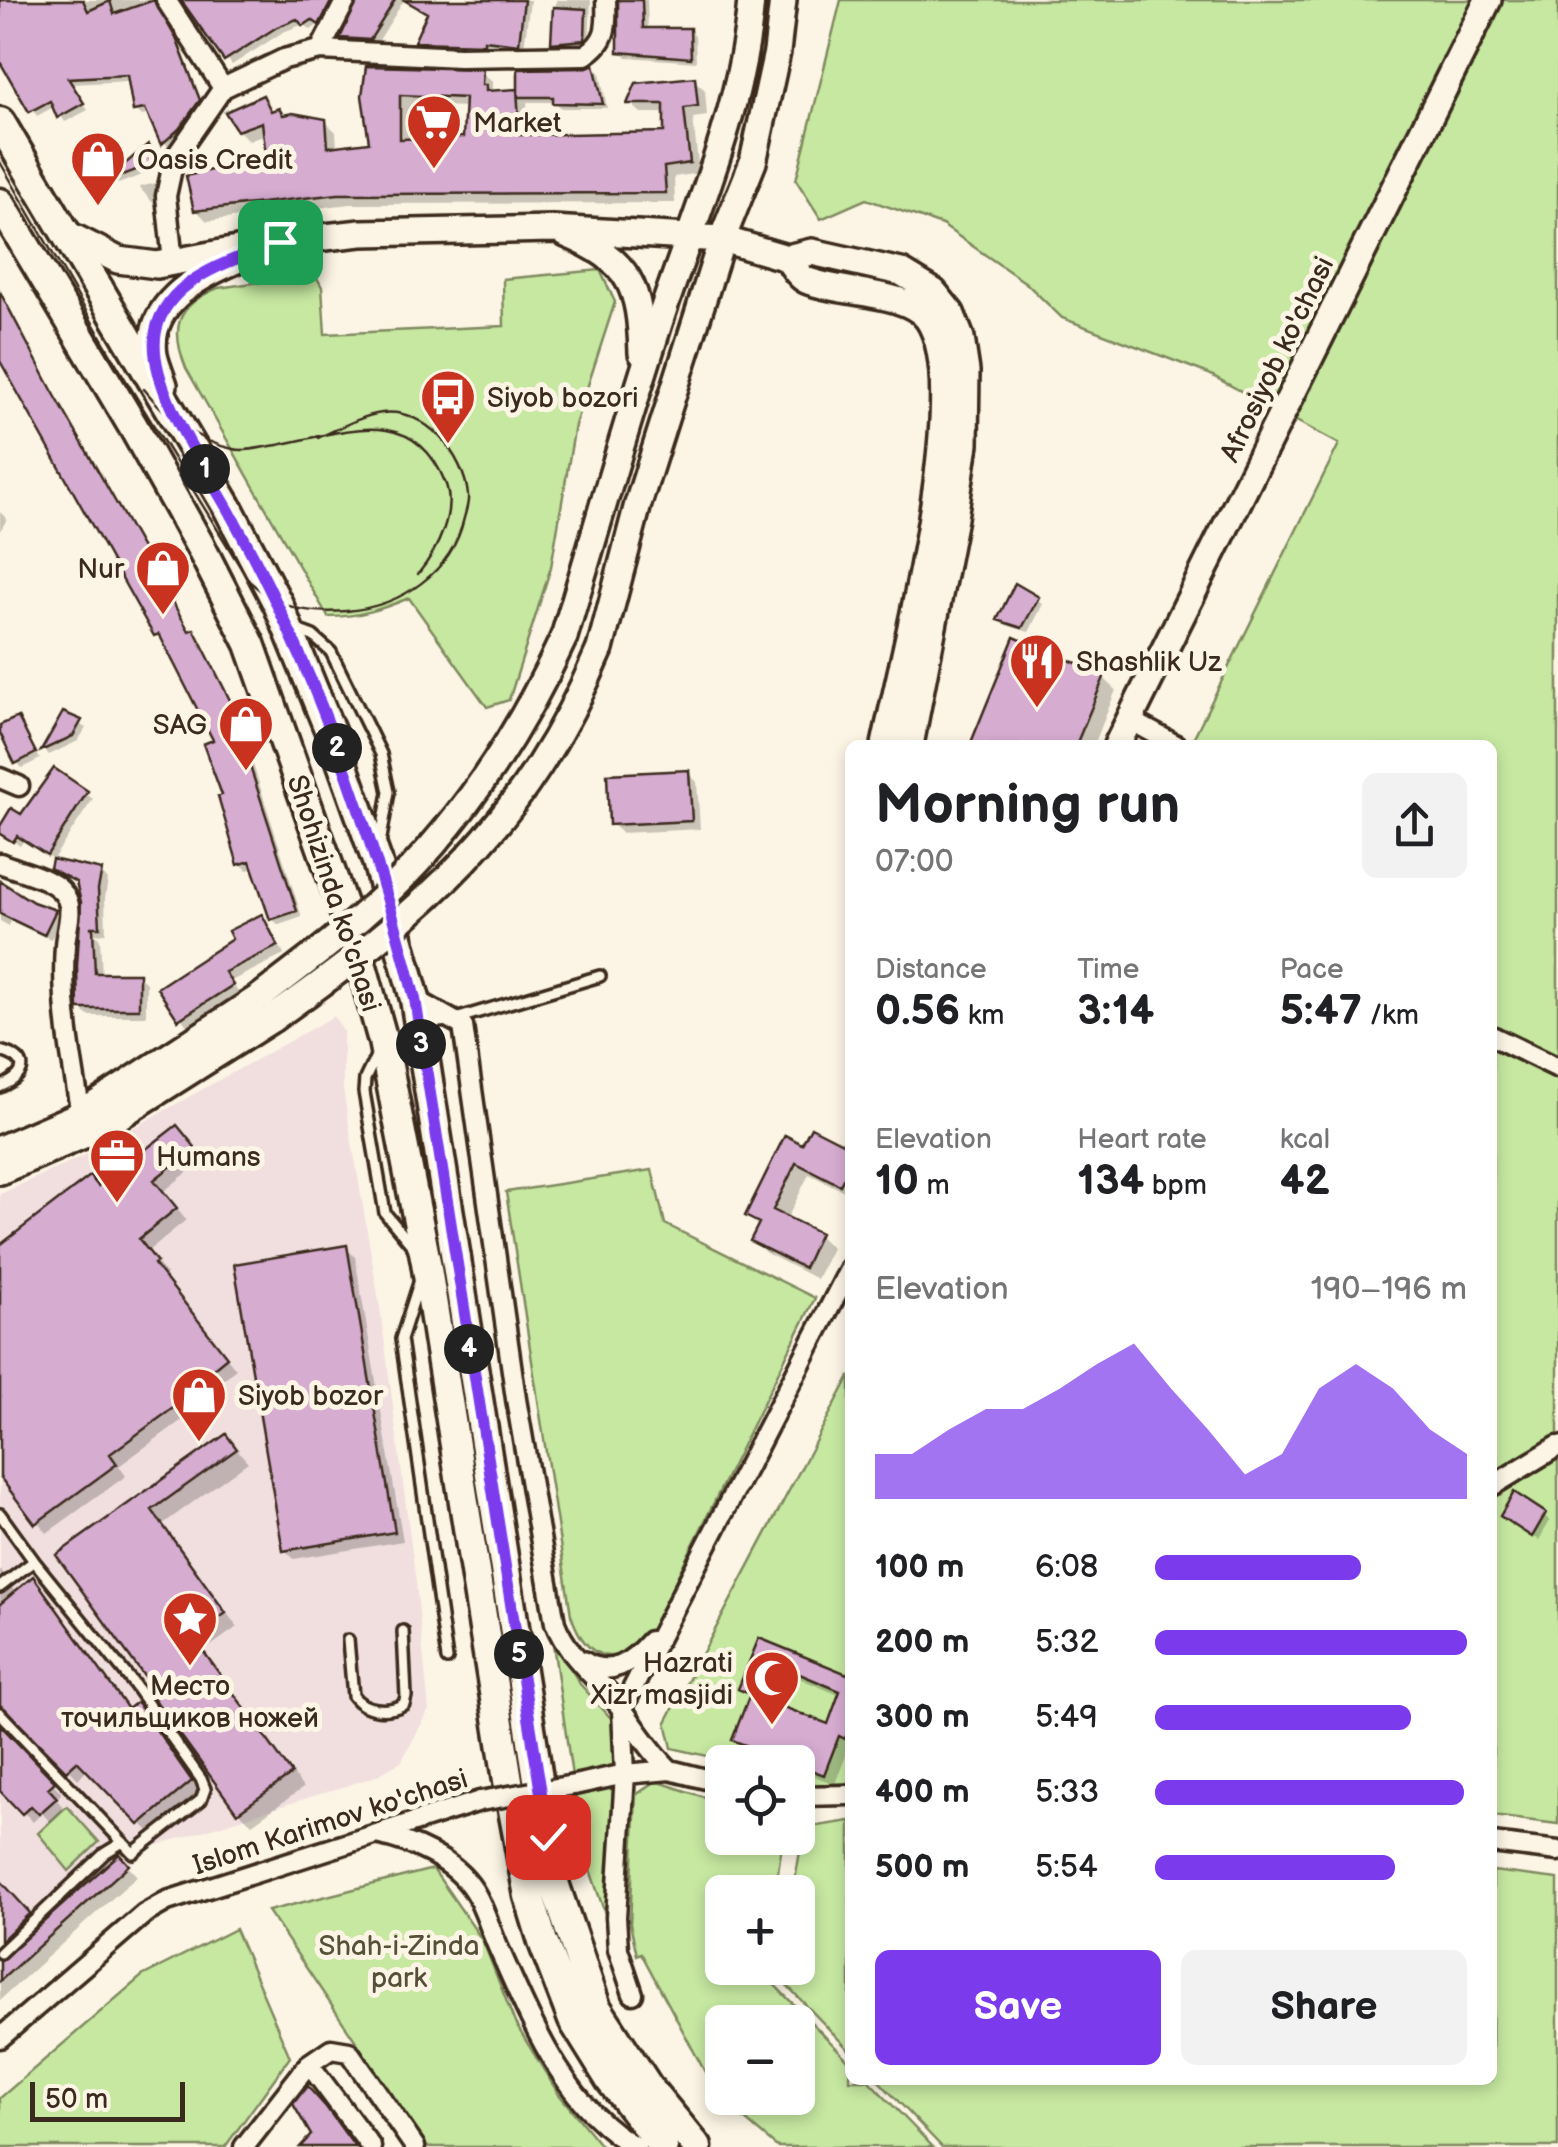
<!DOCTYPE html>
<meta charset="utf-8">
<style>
:root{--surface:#fff;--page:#f2f2f2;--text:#202124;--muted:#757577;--accent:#7c3aed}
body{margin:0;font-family:"Balsamiq Sans",sans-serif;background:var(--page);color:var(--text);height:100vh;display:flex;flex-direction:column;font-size:38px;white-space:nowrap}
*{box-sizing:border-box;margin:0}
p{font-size:32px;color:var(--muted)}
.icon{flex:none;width:55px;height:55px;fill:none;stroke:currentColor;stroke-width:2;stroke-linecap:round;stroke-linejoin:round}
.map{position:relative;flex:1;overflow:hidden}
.details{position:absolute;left:845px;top:740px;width:652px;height:1345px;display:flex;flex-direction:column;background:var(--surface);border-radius:15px;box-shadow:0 5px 15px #0003}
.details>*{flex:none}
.buttons{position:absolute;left:705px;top:1745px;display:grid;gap:20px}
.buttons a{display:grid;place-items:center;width:110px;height:110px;border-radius:15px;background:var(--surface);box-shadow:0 5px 15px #0003;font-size:50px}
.scale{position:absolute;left:30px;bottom:25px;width:155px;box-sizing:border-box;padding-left:10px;border:5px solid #3b2a1e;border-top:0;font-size:28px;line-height:35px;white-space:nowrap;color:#3b2a1e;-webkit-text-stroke:8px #fcf5e5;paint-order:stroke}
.pin{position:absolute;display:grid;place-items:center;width:85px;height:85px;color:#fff;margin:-42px;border-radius:20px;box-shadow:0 5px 15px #0006}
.km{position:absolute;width:50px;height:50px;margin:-25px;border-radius:50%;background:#222;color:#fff;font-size:28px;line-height:50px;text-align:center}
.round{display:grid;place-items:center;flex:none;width:105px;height:105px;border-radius:15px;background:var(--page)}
.summary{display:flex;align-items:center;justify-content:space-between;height:170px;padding:0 30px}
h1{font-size:55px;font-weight:700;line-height:75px}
.stats{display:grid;grid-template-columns:repeat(3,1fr);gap:15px;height:170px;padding:10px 30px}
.stats div{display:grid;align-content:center}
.stats b{font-size:42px;font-weight:700}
.stats small{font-size:28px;font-weight:400}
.stats p{font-size:28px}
.chart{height:280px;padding:20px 30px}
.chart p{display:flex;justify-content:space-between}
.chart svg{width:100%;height:180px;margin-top:10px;fill:var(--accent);opacity:.7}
.primary-button{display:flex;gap:20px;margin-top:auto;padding:20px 30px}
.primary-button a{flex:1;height:115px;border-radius:15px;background:var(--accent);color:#fff;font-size:40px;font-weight:700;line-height:115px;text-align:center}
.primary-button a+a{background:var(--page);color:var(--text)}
ul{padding:0 30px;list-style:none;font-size:32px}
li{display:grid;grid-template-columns:160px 120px 1fr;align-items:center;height:75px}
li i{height:25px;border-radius:12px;background:var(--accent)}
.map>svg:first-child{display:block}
.built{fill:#f1dfdf}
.green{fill:#c6e8a1;stroke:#808960;stroke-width:2.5;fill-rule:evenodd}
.shadow{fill:#0003;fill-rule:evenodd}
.building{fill:#d6acd1;stroke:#3b2a1e;stroke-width:2.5;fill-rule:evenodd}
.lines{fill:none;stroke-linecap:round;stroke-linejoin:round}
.lane-casing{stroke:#3b2a1e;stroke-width:16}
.street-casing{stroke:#3b2a1e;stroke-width:25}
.secondary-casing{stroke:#3b2a1e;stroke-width:32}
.primary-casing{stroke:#3b2a1e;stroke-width:35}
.lane{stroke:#fcf5e5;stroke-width:9}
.street{stroke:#fcf5e5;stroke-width:18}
.secondary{stroke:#fcf5e5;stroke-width:25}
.primary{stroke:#fcf5e5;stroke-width:28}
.tram{stroke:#3b2a1e;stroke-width:2.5}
.street-bridge-casing{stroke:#3b2a1e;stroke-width:25;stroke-linecap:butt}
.secondary-bridge-casing{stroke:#3b2a1e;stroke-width:32;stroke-linecap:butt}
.street-bridge{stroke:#fcf5e5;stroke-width:18}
.secondary-bridge{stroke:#fcf5e5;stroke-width:25}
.route-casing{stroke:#fff;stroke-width:20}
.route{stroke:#7c3aed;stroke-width:12}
.labels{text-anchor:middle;stroke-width:10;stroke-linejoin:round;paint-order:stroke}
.poi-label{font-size:28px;fill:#3b2a1e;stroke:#fcf5e5;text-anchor:start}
.street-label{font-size:28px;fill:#3b2a1e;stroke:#fcf5e5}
.park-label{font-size:28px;fill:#575038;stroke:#fcf5e5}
</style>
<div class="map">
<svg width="1558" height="2147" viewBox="0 0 1558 2147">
<rect width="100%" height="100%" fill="#fcf5e5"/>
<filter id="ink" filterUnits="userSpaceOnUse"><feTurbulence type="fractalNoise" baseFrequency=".01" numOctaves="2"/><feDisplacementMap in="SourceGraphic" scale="20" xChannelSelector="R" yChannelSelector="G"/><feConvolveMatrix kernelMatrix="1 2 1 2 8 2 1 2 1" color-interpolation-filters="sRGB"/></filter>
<g filter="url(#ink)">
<path class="built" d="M334,1016l9,15v58l37,218 36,275 13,128 -28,52 -27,15 -225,71 -149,133v-787l83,-38z"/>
<path class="green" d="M841,0h717v1824l-65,-8 -1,-1071h-302l149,-301 -130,-70 -147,-56 -36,-35 -84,-58 -76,-26 -45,20 -25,-39z
M600,270l15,32 -40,123 -24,142 -42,133 -22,7 -78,-109c-27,11 -50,19 -81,19l-142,-249c-16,-40 -10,-63 32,-80l97,-14 7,13 3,47 179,-8 -1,-47z
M652,1170l13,54 150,74 -164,332c-32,40 -64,33 -80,-15l-65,-423z
M850,1376v407l-38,2 -14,-4v-19h-64l-62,-14 -6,-26z
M552,1637l28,47 38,42 1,44 -47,6z
M656,1781l66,22v35h61l-8,54h-53v76h42l-1,5 87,89v18h18l65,67h-156l-58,-49 -78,-145 -4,2 -7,-31 6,-129zM722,2022h76v76h-76z
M616,1787l-5,70v74l-23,-67 -13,-70z
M67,1806l32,36 -30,29 -31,-38z
M850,1821v230l-72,-75 2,-8h18v-76h-5l11,-64z
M433,1869l50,72 32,82 43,70 44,54h-175l-159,-236z
M1493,1871l65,8v268h-616l-64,-67h614z
M235,1929l55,128 -65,90h-225v-49l142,-122z"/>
<path class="shadow" d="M0,0h161l-1,14 21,32 23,61 -19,28 -16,14 -19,-35 -8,2 -6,-6 -6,-29 -59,3 17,26 -23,12 -10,-16 -18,10 -37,-59z
M184,0h156l-15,29 -6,-5 -8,6 -7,-6 -21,8 -51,33z
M361,0h169l-6,48 -35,-3v4l-67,-2 -5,-5 12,-27 -25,-15 -28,45 -27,-2 -6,-5z
M556,0h35l-2,45 -30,3 -6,-6z
M621,0h26l1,30h41l6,6 1,26 -69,-5 -6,-6z
M594,67l6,5 7,36h-46l-6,-6h-28l2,35 137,-2v-22h-25l-11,-10 64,-23 11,10 2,26 -14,2 6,55 -25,4 1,26 -325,1 -143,17 -11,-11 72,-51 -2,-25 -17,7 -11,-11 24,-32 13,14 10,5 40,4 11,11 1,17 35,-5 -7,-48 117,-24 10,10v11l24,-1 5,5zM410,105l57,2 -1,32 -57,2z
M148,148l15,19 -45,17 -4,-4z
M156,183l5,6 -1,22 -21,-24z
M0,288l57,111 134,234 9,6 42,84 -2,1 62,193 -23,8 -7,-6 -17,-51 -8,2 -7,-7 -24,-121 -53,-101 -163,-285z
M0,512l7,7 -7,12z
M1037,599l6,5 -14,28 -23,-7 -6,-6z
M1103,677l13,13 -22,55h-121z
M64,716l22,12 -8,13 -29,14 -4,-5z
M18,720l22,39 -18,9 -5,-6z
M54,771l39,28 -40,60 -29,-19 -4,6 -20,-15 22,-13z
M688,773l9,9 3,47 -79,4 -9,-9z
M53,867l48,5 7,8 -3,18 1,35 -11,1 5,5 2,37h36l8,7v33h-58l-7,-8 3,-106 -5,-17z
M0,886l61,32 -10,21 -40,-18 -2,5 -9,-5z
M262,917l8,9 14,29 -53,26 8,13 -51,33 -28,-38 75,-49z
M188,1139l16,20 -41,33 23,28 -38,31 18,23 -4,2 74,93 -44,36 4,5 -77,56 7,10 -79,57 -47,-60v-228z
M804,1147l46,3v44l-41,-20 -22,45 32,17 13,12 -15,31 -51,-26 -13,-12 7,-13 -12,-12z
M346,1248l9,9 48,284 -109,18 -9,-9z
M226,1437l22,25 -85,62 74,103 -33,24 99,137 -51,36 -13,-12 -86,-119 5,-3 -98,-135z
M1544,1515l6,6 -11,19 -30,-18z
M0,1569l16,25 17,-15 10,10 87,122 16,5 54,76 -49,41 -63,-64 -10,10 -60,-63 -18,-38z
M761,1641l89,37v68l-15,38 -37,-14v-8h-20l-32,-12 -11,-10 16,-42 -10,-10zM782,1671l59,25 -12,31 -61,-23z
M0,1724l3,7 59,62 -6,6 8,9 -14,14 -8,-9 -9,9 -33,-34z
M119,1857l18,19 -137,124v-117l38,42 -16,15 4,3z"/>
<path class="building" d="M0,0h83l5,11 22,-10 4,13 40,-14 22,38 24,62 -21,29 -18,16 -16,-36 -12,2 -6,-36 -59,3 16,25 -27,15 -7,-17 -21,11 -29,-50z
M181,0h151l-13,25 -7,-5 -9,6 -6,-7 -20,8 -53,34z
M358,0h37l-25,40 -30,-2z
M404,0h120l-5,44 -35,-4v4l-70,-2 13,-29z
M618,0h24l1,28h47l1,30 -73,-6z
M553,7l33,2 -1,31 -34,3z
M594,64l9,40 -50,-1v-6h-35v-28l67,-1z
M366,66l117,3 -1,16h4v6l31,-2 3,46 144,-3v-28h-37l9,-21 59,-6 3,29 -14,2 6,55 -26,4 2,26 -328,1 -144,17 -8,-35 80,-19 -4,-35 -25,9 -12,-19 38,-17 8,16 8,-3 4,7 10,-2 33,6 2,28 41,-5 -7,-46zM400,95l65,3 -2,39 -63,2z
M148,144l12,17 -50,19 -1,-2z
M0,292l52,98 137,241 5,-2 44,87 -4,1 63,194 -27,9 -20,-59 -12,4 -20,-69 4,-1 -19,-51 10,-4 -54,-106 -5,2 -154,-275z
M1015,583l24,14 -17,31 -25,-8z
M1014,637l91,38 -29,70h-106z
M63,712l19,8 -9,16 -32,15z
M18,717l18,36 -21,11 -15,-31v-8z
M54,768l34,23 -41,64 -30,-19 -4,6 -13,-8v-8l11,-18 10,6z
M689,770l3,51 -83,4 -2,-51z
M52,859l50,11 -4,19 2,38h-10l3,1 2,45h44v36h-61l-1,-43 4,-64 -5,-20 -26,-14z
M0,881l33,21 23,8 -12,25 -44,-21z
M262,914l16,32 -53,26 8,13 -55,35 -21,-32 75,-49 -4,-8z
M177,1125l18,22 -41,33 23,28 -38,31 18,23 -3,2 73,93 -44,36 4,5 -77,56 7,10 -82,60 -35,-47v-232l90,-69 8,10z
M811,1127l39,20v19l-10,19 -44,-22 -23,47 47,23 -16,35 -54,-27 9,-18 -14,-7 40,-81 17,9z
M347,1245l48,287 -112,19 -49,-287z
M226,1434l11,15 -85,61 74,103 -33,24 99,137 -55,39 -87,-120 4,-3 -98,-135z
M1514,1492l32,21 -14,24 -32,-21z
M33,1576l95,133 9,-7 55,79 -53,44 -62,-64 -11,10 -66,-66v-101z
M759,1638l88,36 3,-4v57l-5,12 -6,-3 -15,39 -92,-35 18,-46 -12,-5zM771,1662l69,29 -12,33 -71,-27z
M0,1725l55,57 -7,6 9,10 -18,16 -8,-8 -9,8 -22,-23z
M119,1854l10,11 -129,116v-20z
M0,1880l30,33 -30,29z
M307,2086l19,21 29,40h-55l11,-12 -18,-31z"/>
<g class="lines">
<g class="lane-casing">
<path id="lane" d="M294,629l19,7 18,16 50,102 8,38 -9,52
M421,1025l31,-5 148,-44
M0,1051c31,8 27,24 0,36
M377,1054l-12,25 -1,13 21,121 29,35
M419,1283l-18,56 46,320
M0,1514l34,47 -34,26
M348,1640l5,56c11,15 35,17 51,8l2,-8 -3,-65
M0,1713l133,140 68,-53 4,-11 -4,-10 -68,-96 -99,-122
M0,1953l105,-100 18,-11"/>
</g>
<g class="street-casing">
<path id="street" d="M166,0l57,88
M320,50l26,-50
M173,262l-7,-66 8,-37 49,-71 61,-29 36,-9 139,7 126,-2c23,-14 22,-30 21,-55
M1130,720l46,25
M0,778l19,8
M0,863c20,9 57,14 67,36 6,13 -1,31 -2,46 -4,57 6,113 16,169
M415,999l48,27 53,373 39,224c14,36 44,55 67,86 16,21 28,42 48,61
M1492,1036l66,32
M1492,1486l66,-40
M583,1661c27,18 49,1 67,-20
M574,1785l51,-11 45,-4 52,13
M798,1796l52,-1
M376,1834c34,7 78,25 98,57 10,16 16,38 24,56 32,71 67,161 138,200
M1492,1843l66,8
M633,1994l-15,-45 -2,-32 9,-143 -3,-65 228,-441
M0,2038l144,-124 23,-13 313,-100
M309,2064l62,83
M244,2147l65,-83 22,-15 18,3 66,95"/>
</g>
<g class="secondary-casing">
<path id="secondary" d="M67,234l51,26 39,5 123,-23 81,-9 191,-4 170,10 65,19 25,-6 89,20 33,20 17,21 10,25 5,33 -1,73 -11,74 -44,227
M566,234c65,27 74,53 76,119
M787,258c5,7 12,19 19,22 32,14 101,10 122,39 47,69 -26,341 -43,426
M164,385c-3,-9 -8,-20 -10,-30 -8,-50 41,-77 80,-94
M564,637c33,-110 64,-220 100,-329 34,-100 79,-202 87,-308
M600,649l38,-145 84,-265 31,-77 24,-110 6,-52
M1117,745l371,-745
M0,1149l81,-35 179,-117
M0,1171l102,-44 170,-108"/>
</g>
<g class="primary-casing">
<path id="primary" d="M0,122l227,384 51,98 56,137 43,120 38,138 140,887 41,121 54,83 47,57
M0,203l134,225 65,116 51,100 105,297 28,100 43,221 84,531 19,103 14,46 30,78 38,61 52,66"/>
</g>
<use href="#lane" class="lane"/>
<use href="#street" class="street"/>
<use href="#secondary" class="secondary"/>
<use href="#primary" class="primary"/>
<path class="tram" d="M0,162l127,220 122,199c31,28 57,33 98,30 55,-5 105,-39 117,-93 2,-7 5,-16 4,-23 -4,-39 -42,-88 -86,-82 -22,3 -44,16 -64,25
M144,389c21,27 54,53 89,60 12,3 26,-1 38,-3 67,-11 141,-47 174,36 12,29 -8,69 -27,92"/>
<g class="street-bridge-casing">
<path id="street-bridge" d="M480,1801l94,-16"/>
</g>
<g class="secondary-bridge-casing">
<path id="secondary-bridge" d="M260,997c43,-33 86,-65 125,-102 78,-74 135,-162 179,-258
M272,1019c154,-109 253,-193 328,-370"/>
</g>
<use href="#street-bridge" class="street-bridge"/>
<use href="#secondary-bridge" class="secondary-bridge"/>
</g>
</g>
<g class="lines" filter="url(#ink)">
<g class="route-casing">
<path id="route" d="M280,242c-45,18 -113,35 -124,89 -11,52 48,135 73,180 85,152 143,319 186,488l133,838"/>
</g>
<use href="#route" class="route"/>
</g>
<defs>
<g id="supermarket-pin" transform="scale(2.875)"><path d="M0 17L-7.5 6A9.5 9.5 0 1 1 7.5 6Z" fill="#c8321e" stroke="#fcf5e5"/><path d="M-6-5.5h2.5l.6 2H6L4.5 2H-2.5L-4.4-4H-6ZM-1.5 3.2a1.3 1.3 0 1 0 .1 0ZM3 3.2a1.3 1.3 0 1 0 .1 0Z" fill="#fff"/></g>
<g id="shop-pin" transform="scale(2.875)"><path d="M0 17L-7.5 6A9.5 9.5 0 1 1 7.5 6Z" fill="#c8321e" stroke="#fcf5e5"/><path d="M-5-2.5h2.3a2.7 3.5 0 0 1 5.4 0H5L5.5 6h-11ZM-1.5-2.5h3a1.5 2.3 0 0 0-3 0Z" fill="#fff"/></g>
<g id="bus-pin" transform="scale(2.875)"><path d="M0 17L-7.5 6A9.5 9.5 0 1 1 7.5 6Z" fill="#c8321e" stroke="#fcf5e5"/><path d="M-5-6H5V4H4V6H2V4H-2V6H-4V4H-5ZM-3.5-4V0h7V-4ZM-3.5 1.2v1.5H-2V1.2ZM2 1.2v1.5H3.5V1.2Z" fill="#fff"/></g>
<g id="restaurant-pin" transform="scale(2.875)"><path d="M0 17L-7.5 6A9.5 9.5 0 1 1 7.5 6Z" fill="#c8321e" stroke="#fcf5e5"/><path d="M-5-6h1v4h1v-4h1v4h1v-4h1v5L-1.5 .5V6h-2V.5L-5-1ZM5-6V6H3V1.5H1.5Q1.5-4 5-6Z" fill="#fff"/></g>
<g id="office-pin" transform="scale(2.875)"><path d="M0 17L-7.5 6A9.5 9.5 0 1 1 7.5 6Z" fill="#c8321e" stroke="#fcf5e5"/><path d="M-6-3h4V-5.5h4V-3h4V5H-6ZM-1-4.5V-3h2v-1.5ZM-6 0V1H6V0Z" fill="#fff"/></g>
<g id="sight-pin" transform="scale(2.875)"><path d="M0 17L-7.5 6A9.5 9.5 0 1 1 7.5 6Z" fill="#c8321e" stroke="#fcf5e5"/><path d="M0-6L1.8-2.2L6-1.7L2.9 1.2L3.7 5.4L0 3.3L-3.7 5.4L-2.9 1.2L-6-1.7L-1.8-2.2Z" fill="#fff"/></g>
<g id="mosque-pin" transform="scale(2.875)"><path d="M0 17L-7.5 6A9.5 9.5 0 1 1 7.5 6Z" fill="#c8321e" stroke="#fcf5e5"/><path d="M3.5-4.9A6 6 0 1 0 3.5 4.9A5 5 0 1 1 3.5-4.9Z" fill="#fff"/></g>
</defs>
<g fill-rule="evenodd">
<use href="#supermarket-pin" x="434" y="122"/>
<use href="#shop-pin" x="98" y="159"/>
<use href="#bus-pin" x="448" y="397"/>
<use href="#shop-pin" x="163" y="568"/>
<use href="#restaurant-pin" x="1037" y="661"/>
<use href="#shop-pin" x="246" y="724"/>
<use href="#office-pin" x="117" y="1156"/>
<use href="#shop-pin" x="199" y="1395"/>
<use href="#sight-pin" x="190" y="1619"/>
<use href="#mosque-pin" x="772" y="1678"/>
</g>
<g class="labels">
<g class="poi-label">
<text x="473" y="132">Market</text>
<text x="137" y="169">Oasis Credit</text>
<text x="487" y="407">Siyob bozori</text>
<text x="124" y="578" text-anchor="end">Nur</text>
<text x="1076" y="671">Shashlik Uz</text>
<text x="207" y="734" text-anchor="end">SAG</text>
<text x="156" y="1166">Humans</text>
<text x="238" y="1405">Siyob bozor</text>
<text x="733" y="1672" text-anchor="end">Hazrati<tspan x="733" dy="32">Xizr masjidi</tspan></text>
<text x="190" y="1695" text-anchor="middle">Место<tspan x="190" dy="32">точильщиков ножей</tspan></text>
</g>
<g class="street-label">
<text transform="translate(1276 359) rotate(-64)" y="10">Afrosiyob ko'chasi</text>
<text transform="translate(335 893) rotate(72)" y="10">Shohizinda ko'chasi</text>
<text transform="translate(330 1821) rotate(-18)" y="10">Islom Karimov ko'chasi</text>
</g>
<g class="park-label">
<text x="399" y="1955">Shah-i-Zinda<tspan x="399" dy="32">park</tspan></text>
</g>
</g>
</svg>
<div class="buttons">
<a><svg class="icon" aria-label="locate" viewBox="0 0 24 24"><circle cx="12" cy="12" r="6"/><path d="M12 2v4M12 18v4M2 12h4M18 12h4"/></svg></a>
<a>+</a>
<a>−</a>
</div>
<div class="scale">50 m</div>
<div class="pin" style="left:280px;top:242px;background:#1e9e55"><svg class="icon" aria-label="arrive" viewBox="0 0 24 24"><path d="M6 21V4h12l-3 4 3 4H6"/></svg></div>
<div class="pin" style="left:548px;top:1837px;background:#d93025"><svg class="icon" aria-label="check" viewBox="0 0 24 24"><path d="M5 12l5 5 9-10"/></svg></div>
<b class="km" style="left:205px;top:469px">1</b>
<b class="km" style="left:337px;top:748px">2</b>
<b class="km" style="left:421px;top:1044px">3</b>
<b class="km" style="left:469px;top:1349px">4</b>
<b class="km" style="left:519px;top:1654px">5</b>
<section class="details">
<div class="summary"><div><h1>Morning run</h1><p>07:00</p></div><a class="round"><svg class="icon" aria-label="share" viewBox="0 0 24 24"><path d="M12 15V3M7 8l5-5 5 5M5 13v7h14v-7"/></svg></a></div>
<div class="stats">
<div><p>Distance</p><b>0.56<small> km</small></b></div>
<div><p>Time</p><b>3:14</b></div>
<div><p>Pace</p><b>5:47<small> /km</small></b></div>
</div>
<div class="stats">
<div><p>Elevation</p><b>10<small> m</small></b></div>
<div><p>Heart rate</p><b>134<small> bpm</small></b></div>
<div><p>kcal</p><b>42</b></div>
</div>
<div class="chart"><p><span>Elevation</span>190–196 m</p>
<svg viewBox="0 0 160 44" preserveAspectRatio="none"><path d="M0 44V33L10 33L20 27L30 22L40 22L50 17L60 11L70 6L80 17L90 27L100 38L110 33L120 17L130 11L140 17L150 27L160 33V44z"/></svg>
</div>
<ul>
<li><b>100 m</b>6:08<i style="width:66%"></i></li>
<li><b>200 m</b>5:32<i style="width:100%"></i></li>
<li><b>300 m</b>5:49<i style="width:82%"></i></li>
<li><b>400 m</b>5:33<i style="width:99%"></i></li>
<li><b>500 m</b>5:54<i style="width:77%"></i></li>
</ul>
<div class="primary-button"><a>Save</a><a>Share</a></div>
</section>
</div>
